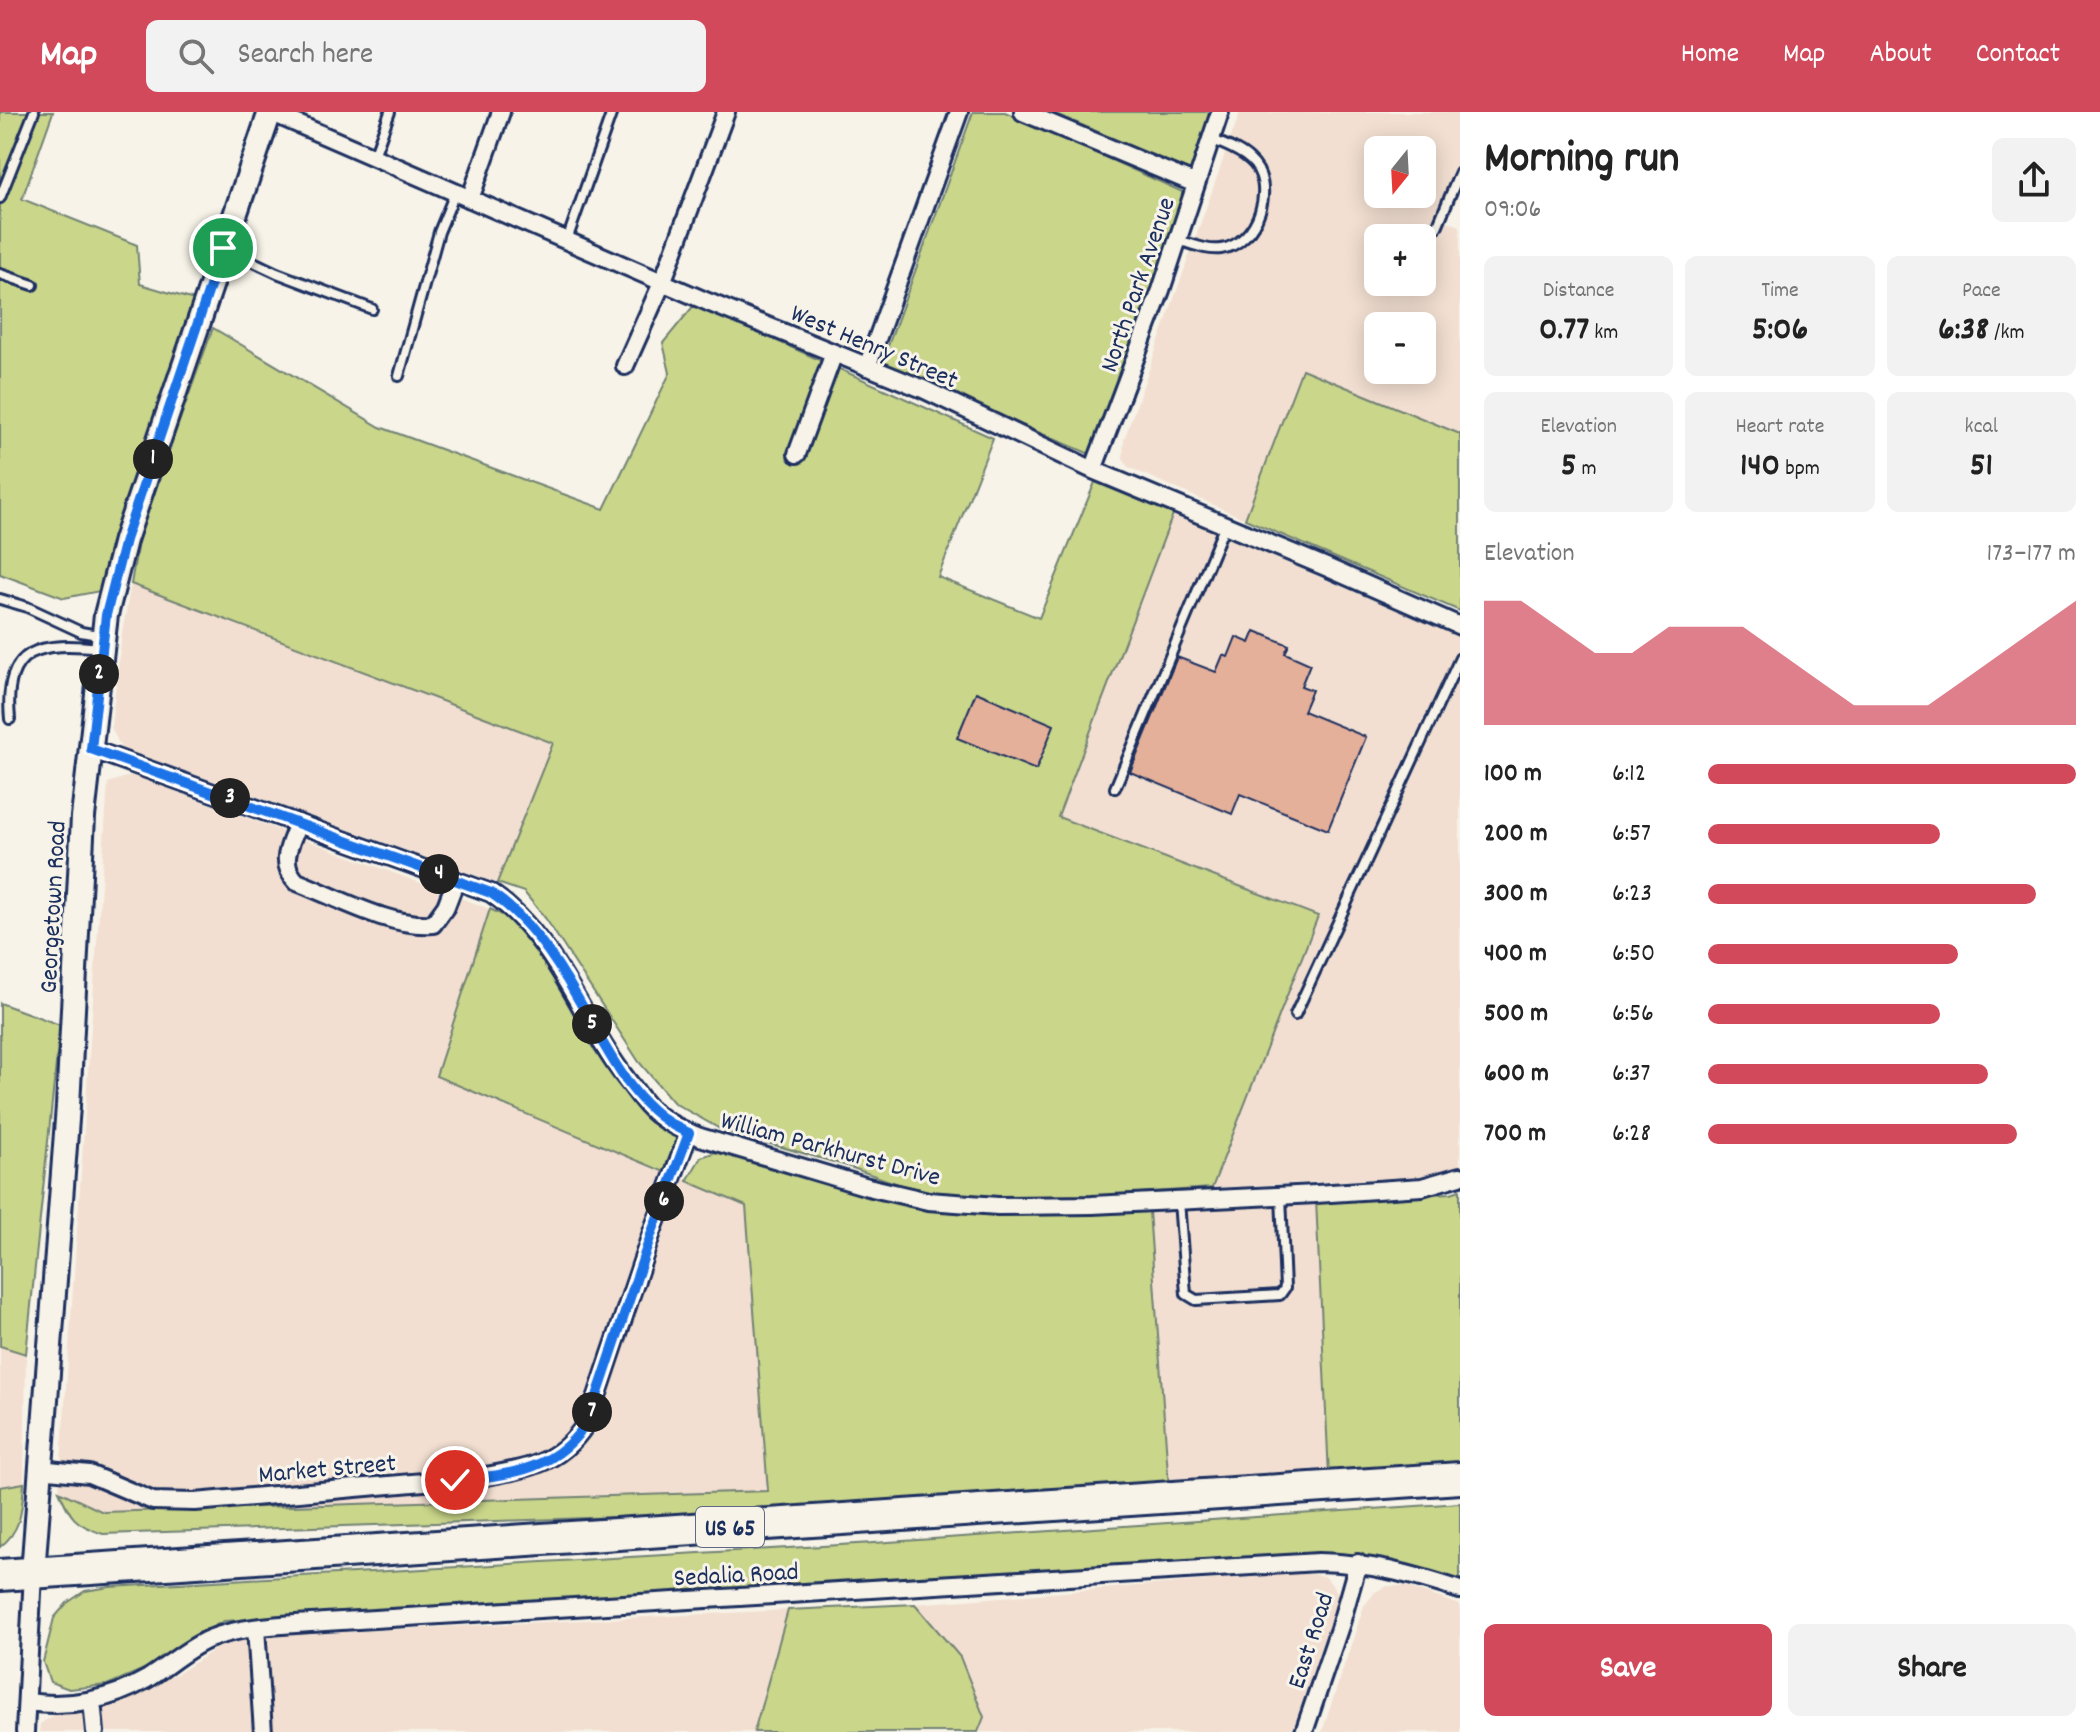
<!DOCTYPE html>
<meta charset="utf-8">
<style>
:root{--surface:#fff;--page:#f2f2f2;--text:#222;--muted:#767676;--accent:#d1495b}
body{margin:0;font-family:Dekko,sans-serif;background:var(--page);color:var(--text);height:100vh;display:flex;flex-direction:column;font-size:30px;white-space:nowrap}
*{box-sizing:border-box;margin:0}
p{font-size:26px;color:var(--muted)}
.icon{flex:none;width:44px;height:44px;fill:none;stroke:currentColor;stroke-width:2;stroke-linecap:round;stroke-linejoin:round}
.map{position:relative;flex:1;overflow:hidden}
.panel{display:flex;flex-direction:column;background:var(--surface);width:640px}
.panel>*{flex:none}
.needle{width:52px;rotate:198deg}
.controls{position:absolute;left:1364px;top:24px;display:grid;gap:16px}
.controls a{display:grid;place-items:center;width:72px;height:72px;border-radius:12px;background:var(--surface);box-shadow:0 4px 20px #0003;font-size:40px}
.pin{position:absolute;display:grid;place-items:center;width:68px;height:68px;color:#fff;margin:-34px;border:4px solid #fff;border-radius:50%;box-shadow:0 2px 8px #0007}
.km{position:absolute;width:40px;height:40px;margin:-20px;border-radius:50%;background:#222;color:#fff;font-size:22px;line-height:40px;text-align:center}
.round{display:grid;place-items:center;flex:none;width:84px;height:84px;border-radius:12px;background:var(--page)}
.overview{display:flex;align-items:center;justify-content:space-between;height:136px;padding:0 24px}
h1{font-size:44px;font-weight:700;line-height:60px}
.stats{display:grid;grid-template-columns:repeat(3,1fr);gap:12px;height:136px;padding:8px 24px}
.stats div{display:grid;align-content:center;border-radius:12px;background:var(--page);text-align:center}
.stats b{font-size:34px;font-weight:700}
.stats small{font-size:22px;font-weight:400}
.stats p{font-size:22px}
.chart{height:224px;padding:16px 24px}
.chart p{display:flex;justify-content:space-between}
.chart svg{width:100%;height:144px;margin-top:8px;fill:var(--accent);opacity:.7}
.cta{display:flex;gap:16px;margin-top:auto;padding:16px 24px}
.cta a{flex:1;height:92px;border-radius:12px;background:var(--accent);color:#fff;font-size:32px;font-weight:700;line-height:92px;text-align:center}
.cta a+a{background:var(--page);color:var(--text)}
ul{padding:0 24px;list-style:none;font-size:26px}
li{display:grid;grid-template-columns:128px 96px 1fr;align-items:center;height:60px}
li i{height:20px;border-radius:10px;background:var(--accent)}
header{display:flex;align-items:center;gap:48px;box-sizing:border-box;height:112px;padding:0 40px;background:var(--accent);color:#fff}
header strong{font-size:38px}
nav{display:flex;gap:44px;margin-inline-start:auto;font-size:28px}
.search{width:560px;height:72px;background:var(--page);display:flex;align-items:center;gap:20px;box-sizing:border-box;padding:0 28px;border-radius:12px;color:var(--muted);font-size:30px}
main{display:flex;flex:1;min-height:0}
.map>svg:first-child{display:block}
.built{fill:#f2dfd1;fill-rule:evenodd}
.green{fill:#cad68a;stroke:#728274;stroke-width:2}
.building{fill:#e5b09a;stroke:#1b2f5e;stroke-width:2}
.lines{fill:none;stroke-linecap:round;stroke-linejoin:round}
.lane-casing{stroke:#1b2f5e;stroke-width:14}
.street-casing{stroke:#1b2f5e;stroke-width:22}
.secondary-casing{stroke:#1b2f5e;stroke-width:28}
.highway-casing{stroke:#1b2f5e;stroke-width:36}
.lane{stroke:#f7f3e8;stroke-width:8}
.street{stroke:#f7f3e8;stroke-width:16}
.secondary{stroke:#f7f3e8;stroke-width:22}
.highway{stroke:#f7f3e8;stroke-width:30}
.route-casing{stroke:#fff;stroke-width:16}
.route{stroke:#1a73e8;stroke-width:10}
.labels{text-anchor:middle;stroke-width:6;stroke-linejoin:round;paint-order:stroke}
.shield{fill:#f7f3e8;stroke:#5d6a87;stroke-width:2}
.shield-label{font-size:24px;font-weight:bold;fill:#1b2f5e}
.street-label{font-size:26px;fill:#1b2f5e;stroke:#f7f3e8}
</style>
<header>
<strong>Map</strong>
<div class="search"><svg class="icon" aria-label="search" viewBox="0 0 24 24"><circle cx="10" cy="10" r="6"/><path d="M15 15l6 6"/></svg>Search here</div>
<nav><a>Home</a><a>Map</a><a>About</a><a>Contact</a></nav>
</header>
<main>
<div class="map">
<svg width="1460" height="1620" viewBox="0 0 1460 1620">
<rect width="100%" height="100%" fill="#f7f3e8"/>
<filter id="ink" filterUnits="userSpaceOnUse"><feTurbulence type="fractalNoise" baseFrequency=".0125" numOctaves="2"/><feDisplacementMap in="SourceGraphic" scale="16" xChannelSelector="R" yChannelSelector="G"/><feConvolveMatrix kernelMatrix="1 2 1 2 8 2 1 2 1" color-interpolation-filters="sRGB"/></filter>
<g filter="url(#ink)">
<path class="built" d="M1240,0h220v54l-20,52 20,8v208l-157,-64 -58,149 -117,-52 -5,-9 1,-18zM1378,38h44v44h-44zM1378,126h44v44h-44zM1378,214h44v44h-44z
M1173,402l287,123v535l-30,4 -218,12 105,-271 -260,-100z
M131,472l422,159 -56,140 -376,-135 -10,-21 11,-94z
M132,663l358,134 -54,167 310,129 22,286 -666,21 -43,-21 49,-708z
M1316,1088l13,276 -160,11 -20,-276z
M0,1234l26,8 -2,129 -24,4z
M1301,1461l24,3 14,18 2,23 -41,115h-322l6,-15 -24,-60 -45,-53z
M1388,1474h17l55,19v127h-138l42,-126 11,-14z
M788,1498l-34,122h-715l1,-8 20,-13 62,-11 57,-27 41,-27 45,-10z"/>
<path class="green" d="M0,0h53l-31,87 115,46 3,39 54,16 -40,124 -44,121 -10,46 -36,7 -64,-24z
M973,0h32l182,82 5,10 -100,251 -205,-87 -3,-11z
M1051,0h172l-31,60z
M695,192l298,134 -55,139 101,41 56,-136 78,32 -115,303 260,99 -106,272 -178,12 -74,-2 -62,-14 -54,-19 -122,-35 -48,-27 -35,-41 -93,-143 -22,-27 -27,-9 56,-140 -422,-159 9,-54 73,-202 167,99 224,82 66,-136 -7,-30z
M1302,257l158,65v177l-215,-92z
M490,797l25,12 26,24 67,116 70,70 3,20 -7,25 -238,-100z
M0,891l60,22 -34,329 -26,-8z
M722,1038l81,27 92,24 55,10 95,4 104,-4 20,276 -399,25 -667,22c-29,-10 -32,-16 -44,-43l44,21 665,-21 -22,-285 -59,-25 14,-24z
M1460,1078v278l-131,8 -13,-276 135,-7z
M24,1371c-2,26 -2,47 -24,64v-60z
M1460,1391v80l-60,-20 -63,-10 -1113,68 -33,17 -33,25 -51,22 -38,4 -19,-7 -7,-20 11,-44 13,-15 18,-12 25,-4 764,-44z
M915,1492l45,53 24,60 -6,15h-224l34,-122z"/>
<path class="building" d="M1255,519l34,14 -4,8 25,11 -9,22 11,4 -9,21 63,26 -38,93 -88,-36 -8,20 -102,-42 47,-115 39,15 7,-17 5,2 8,-20 14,6z
M976,580l78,33 -18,45 -79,-32z"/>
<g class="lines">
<g class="lane-casing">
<path id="lane" d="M374,44l16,-44
M0,86l34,-86
M1437,115l23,-55
M567,128l45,-128
M1178,128c14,4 29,11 43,9 37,-5 57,-65 29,-89 -10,-10 -26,-15 -39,-21
M224,136l53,25 95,36
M0,162l33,11
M399,264l40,-144 16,-39
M0,487l27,8 54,25 22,4
M10,607c-7,-74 31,-77 92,-71
M1115,676l110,-263
M1295,903l165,-357
M1179,1089l7,93 10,6 84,-5 5,-7 -4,-92"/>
</g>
<g class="street-casing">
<path id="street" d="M270,0l438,190 215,87 170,81 233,97 134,59
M1023,0l173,72
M470,87l31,-87
M625,254l37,-83 64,-171
M867,255l92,-255
M797,342l37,-101
M1093,358l68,-180 59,-178
M91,637l400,144c67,46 89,127 137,188 9,11 17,25 28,33 14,11 28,17 44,23l168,50 60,14 70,5 94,-1 224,-11 106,-7 38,-11
M298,711c-8,23 -20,39 -1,59 39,15 94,46 136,42l13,-18 10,-26
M39,1357l50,5 64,27 42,1 286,-25c50,-9 83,-14 109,-60l62,-185 37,-99
M256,1516l7,104
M92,1588l3,32
M28,1590c41,6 83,-2 119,-23 21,-13 39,-30 62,-40 36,-14 78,-14 116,-17l993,-60c52,1 93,12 142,28
M25,1620l8,-159
M1304,1620l37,-109 17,-60"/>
</g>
<g class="secondary-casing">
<path id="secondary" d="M33,1461l35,-467 15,-289 23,-202 19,-75 145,-428"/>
</g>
<g class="highway-casing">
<path id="highway" d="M0,1463l1460,-97"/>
</g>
<use href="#lane" class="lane"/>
<use href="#street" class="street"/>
<use href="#secondary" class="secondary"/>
<use href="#highway" class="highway"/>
</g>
</g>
<g class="lines" filter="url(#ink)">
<g class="route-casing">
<path id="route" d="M223,136l-98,292 -19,75 -15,134 400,144c37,25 64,65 86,104 29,49 55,114 112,136l-37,99 -62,185c-30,53 -78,58 -135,63"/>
</g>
<use href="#route" class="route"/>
</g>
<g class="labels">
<rect class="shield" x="696" y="1395" width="68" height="40" rx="6"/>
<g class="shield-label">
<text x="730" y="1423">US 65</text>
</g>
<g class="street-label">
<text transform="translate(1136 172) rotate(-71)" y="9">North Park Avenue</text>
<text transform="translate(875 233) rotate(23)" y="9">West Henry Street</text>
<text transform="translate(51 795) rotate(-87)" y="9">Georgetown Road</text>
<text transform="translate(831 1035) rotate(15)" y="9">William Parkhurst Drive</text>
<text transform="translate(327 1355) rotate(-5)" y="9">Market Street</text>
<text transform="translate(736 1461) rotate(-3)" y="9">Sedalia Road</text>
<text transform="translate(1309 1528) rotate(-72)" y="9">East Road</text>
</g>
</g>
</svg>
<div class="controls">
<a><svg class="needle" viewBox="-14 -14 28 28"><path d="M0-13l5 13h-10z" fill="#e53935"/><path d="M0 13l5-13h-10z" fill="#767676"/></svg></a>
<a>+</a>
<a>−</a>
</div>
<div class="pin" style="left:223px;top:136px;background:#1e9e55"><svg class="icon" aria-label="arrive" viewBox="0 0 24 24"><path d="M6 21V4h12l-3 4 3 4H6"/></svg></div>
<div class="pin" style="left:455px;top:1368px;background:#d93025"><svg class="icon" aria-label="check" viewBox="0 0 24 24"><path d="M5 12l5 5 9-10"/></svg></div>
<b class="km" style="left:153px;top:347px">1</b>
<b class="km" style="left:99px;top:562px">2</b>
<b class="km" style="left:230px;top:686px">3</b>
<b class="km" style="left:439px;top:762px">4</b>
<b class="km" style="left:592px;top:912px">5</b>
<b class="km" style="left:664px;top:1089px">6</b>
<b class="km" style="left:592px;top:1300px">7</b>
</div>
<section class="panel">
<div class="overview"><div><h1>Morning run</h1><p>09:06</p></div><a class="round"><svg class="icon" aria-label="share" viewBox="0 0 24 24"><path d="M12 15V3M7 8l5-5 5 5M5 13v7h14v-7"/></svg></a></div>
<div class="stats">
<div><p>Distance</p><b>0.77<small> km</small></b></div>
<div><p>Time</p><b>5:06</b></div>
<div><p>Pace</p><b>6:38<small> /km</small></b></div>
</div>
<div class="stats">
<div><p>Elevation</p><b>5<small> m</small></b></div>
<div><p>Heart rate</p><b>140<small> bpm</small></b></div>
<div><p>kcal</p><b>51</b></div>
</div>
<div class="chart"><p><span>Elevation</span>173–177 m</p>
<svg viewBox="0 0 160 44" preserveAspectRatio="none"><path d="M0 44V6L10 6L20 14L30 22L40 22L50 14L60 14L70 14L80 22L90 30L100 38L110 38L120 38L130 30L140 22L150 14L160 6V44z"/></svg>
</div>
<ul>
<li><b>100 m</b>6:12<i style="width:100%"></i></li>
<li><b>200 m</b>6:57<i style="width:63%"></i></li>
<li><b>300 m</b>6:23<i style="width:89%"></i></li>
<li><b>400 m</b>6:50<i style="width:68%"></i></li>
<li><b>500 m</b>6:56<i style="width:63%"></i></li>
<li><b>600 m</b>6:37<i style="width:76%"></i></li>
<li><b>700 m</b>6:28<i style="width:84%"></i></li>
</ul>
<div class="cta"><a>Save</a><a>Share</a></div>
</section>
</main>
